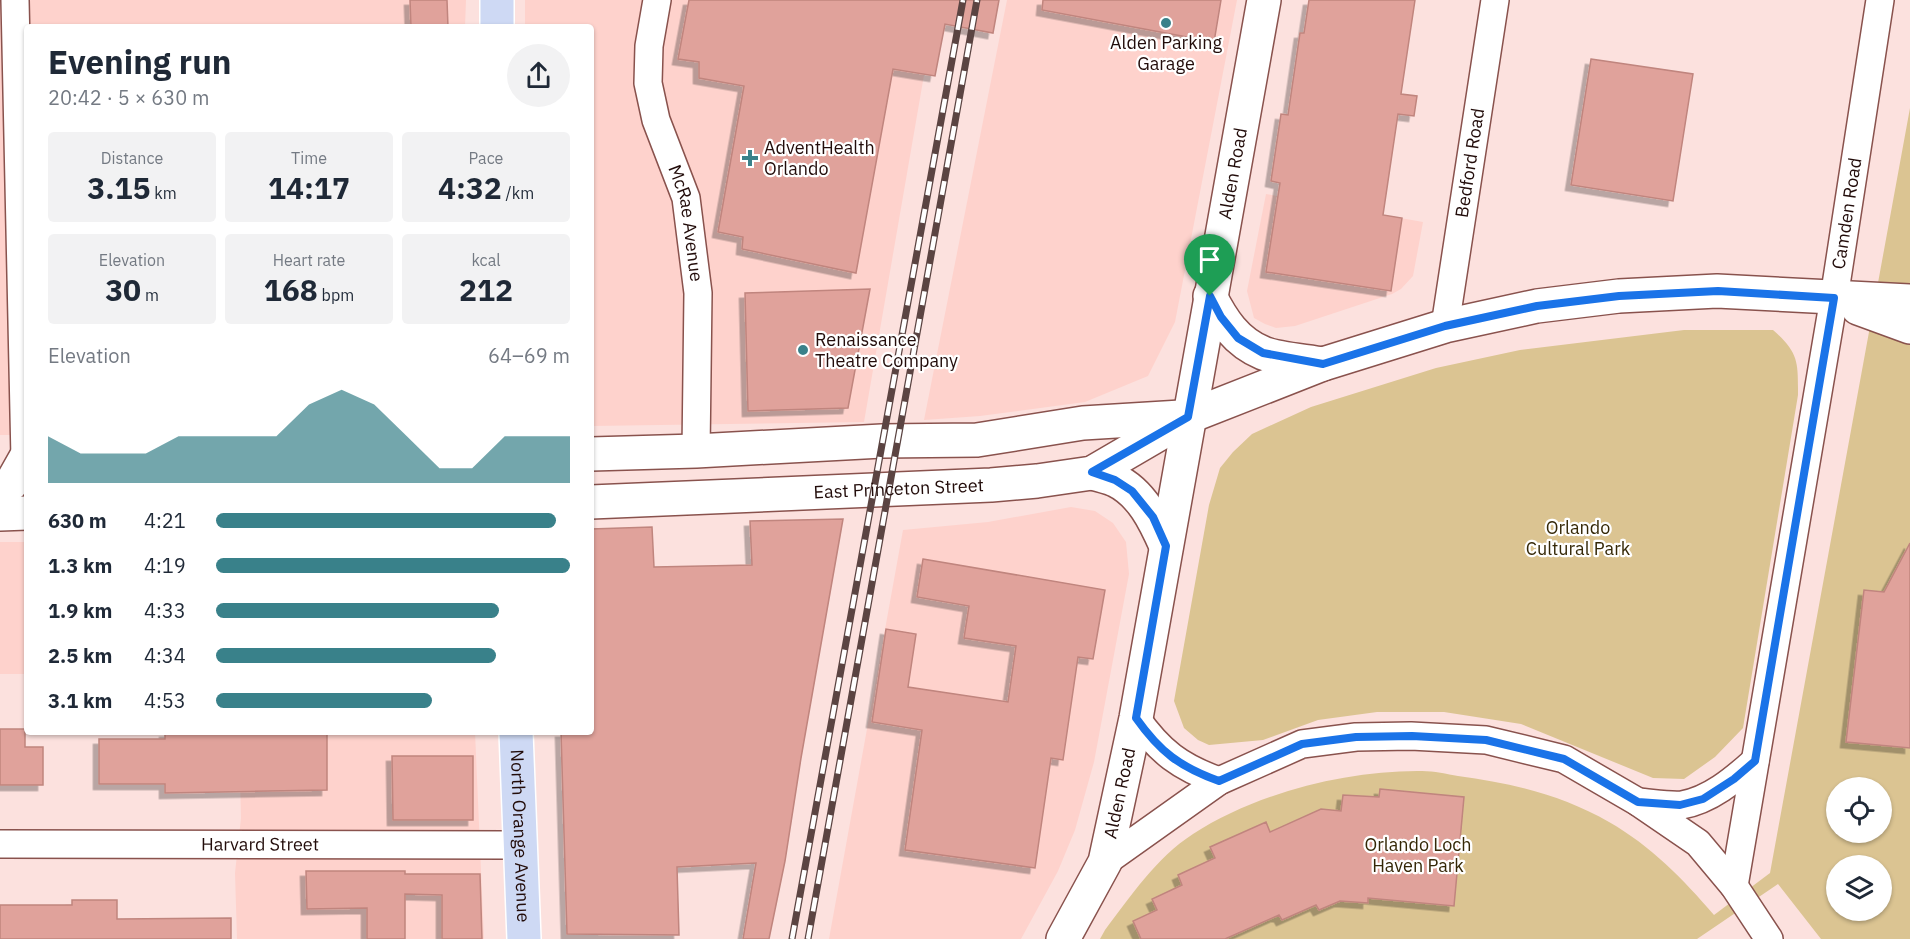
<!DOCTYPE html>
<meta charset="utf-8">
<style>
:root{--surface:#fff;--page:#f2f2f3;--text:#1f2937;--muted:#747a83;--accent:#39818a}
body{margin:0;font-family:"IBM Plex Sans",sans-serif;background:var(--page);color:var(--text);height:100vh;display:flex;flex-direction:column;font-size:22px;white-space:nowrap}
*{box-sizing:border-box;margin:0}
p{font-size:20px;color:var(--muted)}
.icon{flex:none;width:33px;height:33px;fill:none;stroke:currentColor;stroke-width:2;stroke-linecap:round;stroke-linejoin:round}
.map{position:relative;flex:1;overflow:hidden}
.panel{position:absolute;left:24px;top:24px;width:570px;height:711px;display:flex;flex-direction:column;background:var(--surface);border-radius:6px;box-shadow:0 2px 4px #0004}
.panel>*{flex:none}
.tools{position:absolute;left:1826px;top:777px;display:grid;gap:12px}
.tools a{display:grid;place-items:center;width:66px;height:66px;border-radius:50%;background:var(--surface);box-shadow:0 2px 4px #0004;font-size:30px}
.pin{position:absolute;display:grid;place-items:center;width:51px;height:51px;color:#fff;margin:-62px -26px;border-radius:50% 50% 50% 0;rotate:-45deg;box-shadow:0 0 6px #0007}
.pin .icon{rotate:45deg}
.round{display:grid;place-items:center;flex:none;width:63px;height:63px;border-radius:32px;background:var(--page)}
.overview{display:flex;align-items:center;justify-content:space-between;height:102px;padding:0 24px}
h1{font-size:33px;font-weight:700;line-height:45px}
.metrics{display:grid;grid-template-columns:repeat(3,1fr);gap:9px;height:102px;padding:6px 24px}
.metrics div{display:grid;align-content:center;border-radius:6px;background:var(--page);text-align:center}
.metrics b{font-size:30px;font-weight:700}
.metrics small{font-size:16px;font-weight:400}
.metrics p{font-size:16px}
.chart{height:168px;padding:12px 24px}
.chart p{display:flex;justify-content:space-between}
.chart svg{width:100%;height:108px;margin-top:6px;fill:var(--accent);opacity:.7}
ul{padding:0 24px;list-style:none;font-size:20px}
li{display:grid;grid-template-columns:96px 72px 1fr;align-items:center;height:45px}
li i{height:15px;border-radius:8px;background:var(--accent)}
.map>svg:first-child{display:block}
.built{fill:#fed2cc}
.green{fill:#dbc492;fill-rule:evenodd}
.building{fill:#e0a29b;stroke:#c0857e;stroke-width:1.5;filter:url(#shadow)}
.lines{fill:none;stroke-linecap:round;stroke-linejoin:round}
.minor-casing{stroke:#89524d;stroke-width:30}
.tertiary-casing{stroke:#89524d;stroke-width:36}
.secondary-casing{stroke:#89524d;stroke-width:36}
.primary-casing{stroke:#fff;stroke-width:36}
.minor{stroke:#fff;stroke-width:27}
.tertiary{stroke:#fff;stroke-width:33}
.secondary{stroke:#fff;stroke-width:33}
.primary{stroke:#ced9f4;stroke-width:33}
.rail-casing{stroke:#5b4442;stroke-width:7}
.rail{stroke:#fff;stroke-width:4.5;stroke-dasharray:14;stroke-linecap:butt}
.route-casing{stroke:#fff;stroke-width:12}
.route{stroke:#1a73e8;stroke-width:8}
.poi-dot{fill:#39818a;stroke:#fff;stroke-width:2}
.labels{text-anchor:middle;stroke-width:4.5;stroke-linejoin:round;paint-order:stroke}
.poi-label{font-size:18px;fill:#220c0a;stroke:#fff;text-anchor:start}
.street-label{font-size:18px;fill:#220c0a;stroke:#fff}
.park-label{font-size:18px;fill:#342706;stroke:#fff}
</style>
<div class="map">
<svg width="1910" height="939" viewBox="0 0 1910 939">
<defs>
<filter id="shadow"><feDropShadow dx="-5.5" dy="5.5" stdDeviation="0" flood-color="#0004"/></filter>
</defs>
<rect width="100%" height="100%" fill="#fce1de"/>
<path class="built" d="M0,0h466l-1,27h-438v408h-27z
M525,0h412l-73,422 -273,4v-399h-66z
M1007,0h230l-62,322 -27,54 -63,26 -105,14 -56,4z
M1266,194l157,28 -10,54 -12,13 -9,5 -97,32 -19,2 -11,-4 -11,-6 -7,-27z
M1071,507l24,4 18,12 13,19 3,32 -35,188 -19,68 -17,41 -37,68h-192l74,-409 85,-8z
M0,542h27v132h-27z
M239,732h236l9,207h-247l-2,-66 6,-55z"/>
<path class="green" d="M1910,108v831h-89l-43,-55 -81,55h-597l5,-9c26,-34 51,-72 88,-96 63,-41 154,-64 229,-63 12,0 25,3 36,5 53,7 104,19 151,46 42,24 74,57 105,93l56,-42zM1836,788h45v44h-45zM1836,866h45v44h-45z
M1684,330h89c26,23 25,32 25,65l-55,333 -28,29 -31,22 -31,-1 -132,-54 -77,-12h-67l-59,8 -55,20 -54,5 -11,-5 -14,-12 -10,-27 35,-196 11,-37 13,-16 19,-18 59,-27 125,-39 84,-18z"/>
<path class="building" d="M410,0h37l1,27h-37z
M689,0h310l-6,33 -48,-9 -10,52 -42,-7 -37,204 -114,-24 1,-12 -25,-5 26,-146 -45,-8v-16l-21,-3z
M1043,0h178l-7,42 -172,-32z
M1309,0h106l-14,94 16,2 -3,20 -16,-2 -15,101 19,3 -11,73 -125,-19 14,-89 -9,-2 10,-67 7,1 12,-82h4z
M1591,59l102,15 -20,127 -102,-16z
M870,289l-22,119 -100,3 -3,-118z
M843,519l-42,239 -16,103 -16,78h-26l13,-76 -79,4 2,68 -112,-1 -6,-202h30v-203l61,-2 2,40 98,-2 -2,-44z
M1910,543v205l-64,-6 18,-152 20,2z
M923,559l182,31 -12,69 -15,-2 -15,103 -12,-2 -16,110 -130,-18 17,-120 -50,-8 14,-93 30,5 -8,53 100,15 8,-56 -52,-8 5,-32 -52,-9z
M0,729h25v18h18v38h-43z
M165,732h162v58l-162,3v-9h-66v-45h66z
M392,756h81v64h-80z
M1380,789l84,8 -10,109 -86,-8v5l-28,-2 -21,9 -3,-5 -34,15 -3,-5 -54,24h-84l-8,-18 24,-11 -5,-11 30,-14 -4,-10 37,-17 -5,-11 56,-25 4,10 51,-23 20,2 2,-16 36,2z
M306,871h99v3h75l2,65h-40v-44l-37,-1v45h-38v-31l-60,1z
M72,900h45v19l114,-1v21h-231v-34h72z"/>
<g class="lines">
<g class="minor-casing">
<g id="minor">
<path d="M15,0l10,459"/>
<path id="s1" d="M657,0l-8,46 -1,37 8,37 30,78 12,95 -2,158"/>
<path id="s2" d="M1445,326l50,-326"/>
<path d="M1136,718c24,34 44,49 83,63"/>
<path d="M1638,802c14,1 30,4 44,3 28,-5 52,-25 73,-44"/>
<path id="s3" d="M0,844l520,1"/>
<path d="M1105,862l114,-81 83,-37 54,-7 55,-1 75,4 78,19 74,43 60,41 36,43 35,53"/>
<path id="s4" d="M1734,886l100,-588 46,-298"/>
</g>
</g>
<g class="tertiary-casing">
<g id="tertiary">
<path d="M1210,296c12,24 26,46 53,57 14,6 44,8 60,11"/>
<path d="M1092,473c8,2 16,4 23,7 27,13 40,41 51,66"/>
<path id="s5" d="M1063,939l42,-77 31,-144 128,-718"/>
</g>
</g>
<g class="secondary-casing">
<g id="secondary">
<path d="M1858,308l52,19"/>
<path d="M591,454l105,-3 186,-10 95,-1 106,-17 98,-6"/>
<path d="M0,489l11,-5 14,-25"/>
<path id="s6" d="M591,502l400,-17 46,-4 55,-8 96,-56 135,-53 122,-38 92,-20 82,-10 98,-5 193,10"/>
<path d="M0,514l27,-1"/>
</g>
</g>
<g class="primary-casing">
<g id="primary">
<path d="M497,0v27"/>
<path id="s7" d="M516,732l8,207"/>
</g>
</g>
<use href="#minor" class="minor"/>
<use href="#tertiary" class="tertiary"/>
<use href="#secondary" class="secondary"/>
<use href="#primary" class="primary"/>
<g class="rail-casing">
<path id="rail" d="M792,939l171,-939
M808,939l169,-939"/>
</g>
<use href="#rail" class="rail"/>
</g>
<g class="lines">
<g class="route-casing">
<path id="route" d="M1718,291l116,7 -79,463 -21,18 -31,20 -23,6 -42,-3 -74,-43 -78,-19 -74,-4 -56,1 -54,7 -83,37c-39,-14 -59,-29 -83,-63l30,-172 -13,-29 -21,-26 -17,-11 -23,-8 96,-55 22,-121 11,21 17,21 25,15 60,11 122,-38 92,-20 82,-10z"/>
</g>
<use href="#route" class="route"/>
</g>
<g class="poi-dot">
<circle cx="1166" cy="23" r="6"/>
<path d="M747 149h6v6h6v6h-6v6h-6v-6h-6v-6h6z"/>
<circle cx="803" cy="350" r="6"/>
</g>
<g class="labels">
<g class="poi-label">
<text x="1166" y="49" text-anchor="middle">Alden Parking<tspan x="1166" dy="21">Garage</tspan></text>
<text x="764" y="154">AdventHealth<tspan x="764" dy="21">Orlando</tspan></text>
<text x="815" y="346">Renaissance<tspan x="815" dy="21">Theatre Company</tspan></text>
</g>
<g class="street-label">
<text dy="6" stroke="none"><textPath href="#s2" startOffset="165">Bedford Road</textPath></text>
<text dy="6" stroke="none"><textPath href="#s5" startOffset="788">Alden Road</textPath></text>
<text dy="6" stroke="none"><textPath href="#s4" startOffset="682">Camden Road</textPath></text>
<text dy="6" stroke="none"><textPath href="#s1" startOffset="230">McRae Avenue</textPath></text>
<text dy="6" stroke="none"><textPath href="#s6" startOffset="308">East Princeton Street</textPath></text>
<text dy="6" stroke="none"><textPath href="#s5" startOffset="158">Alden Road</textPath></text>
<text dy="6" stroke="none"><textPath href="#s7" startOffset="104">North Orange Avenue</textPath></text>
<text dy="6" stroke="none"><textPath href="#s3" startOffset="260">Harvard Street</textPath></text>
</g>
<g class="park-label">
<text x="1578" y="534">Orlando<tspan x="1578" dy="21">Cultural Park</tspan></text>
<text x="1418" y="851">Orlando Loch<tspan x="1418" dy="21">Haven Park</tspan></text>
</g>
</g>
</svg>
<div class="tools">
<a><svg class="icon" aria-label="locate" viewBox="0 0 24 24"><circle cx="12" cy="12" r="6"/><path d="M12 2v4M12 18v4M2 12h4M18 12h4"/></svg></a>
<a><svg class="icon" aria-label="layers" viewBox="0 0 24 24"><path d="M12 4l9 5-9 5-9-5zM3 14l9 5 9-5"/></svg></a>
</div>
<div class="pin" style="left:1210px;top:296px;background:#1e9e55"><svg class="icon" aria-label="arrive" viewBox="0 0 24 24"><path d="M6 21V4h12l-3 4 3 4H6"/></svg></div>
<section class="panel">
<div class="overview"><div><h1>Evening run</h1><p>20:42 · 5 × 630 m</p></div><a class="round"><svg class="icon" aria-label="share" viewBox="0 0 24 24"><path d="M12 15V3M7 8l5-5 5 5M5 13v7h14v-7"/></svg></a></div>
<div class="metrics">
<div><p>Distance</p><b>3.15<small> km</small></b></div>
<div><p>Time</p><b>14:17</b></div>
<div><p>Pace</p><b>4:32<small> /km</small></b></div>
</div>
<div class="metrics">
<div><p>Elevation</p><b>30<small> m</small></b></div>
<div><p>Heart rate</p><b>168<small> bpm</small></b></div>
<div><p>kcal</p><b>212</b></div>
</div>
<div class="chart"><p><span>Elevation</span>64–69 m</p>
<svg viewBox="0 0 160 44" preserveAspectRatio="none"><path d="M0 44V25L10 32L20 32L30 32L40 25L50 25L60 25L70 25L80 12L90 6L100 12L110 25L120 38L130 38L140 25L150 25L160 25V44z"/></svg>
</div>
<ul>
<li><b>630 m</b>4:21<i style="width:96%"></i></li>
<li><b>1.3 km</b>4:19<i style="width:100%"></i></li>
<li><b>1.9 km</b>4:33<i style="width:80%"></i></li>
<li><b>2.5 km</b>4:34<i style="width:79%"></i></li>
<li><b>3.1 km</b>4:53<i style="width:61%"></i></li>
</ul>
</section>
</div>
